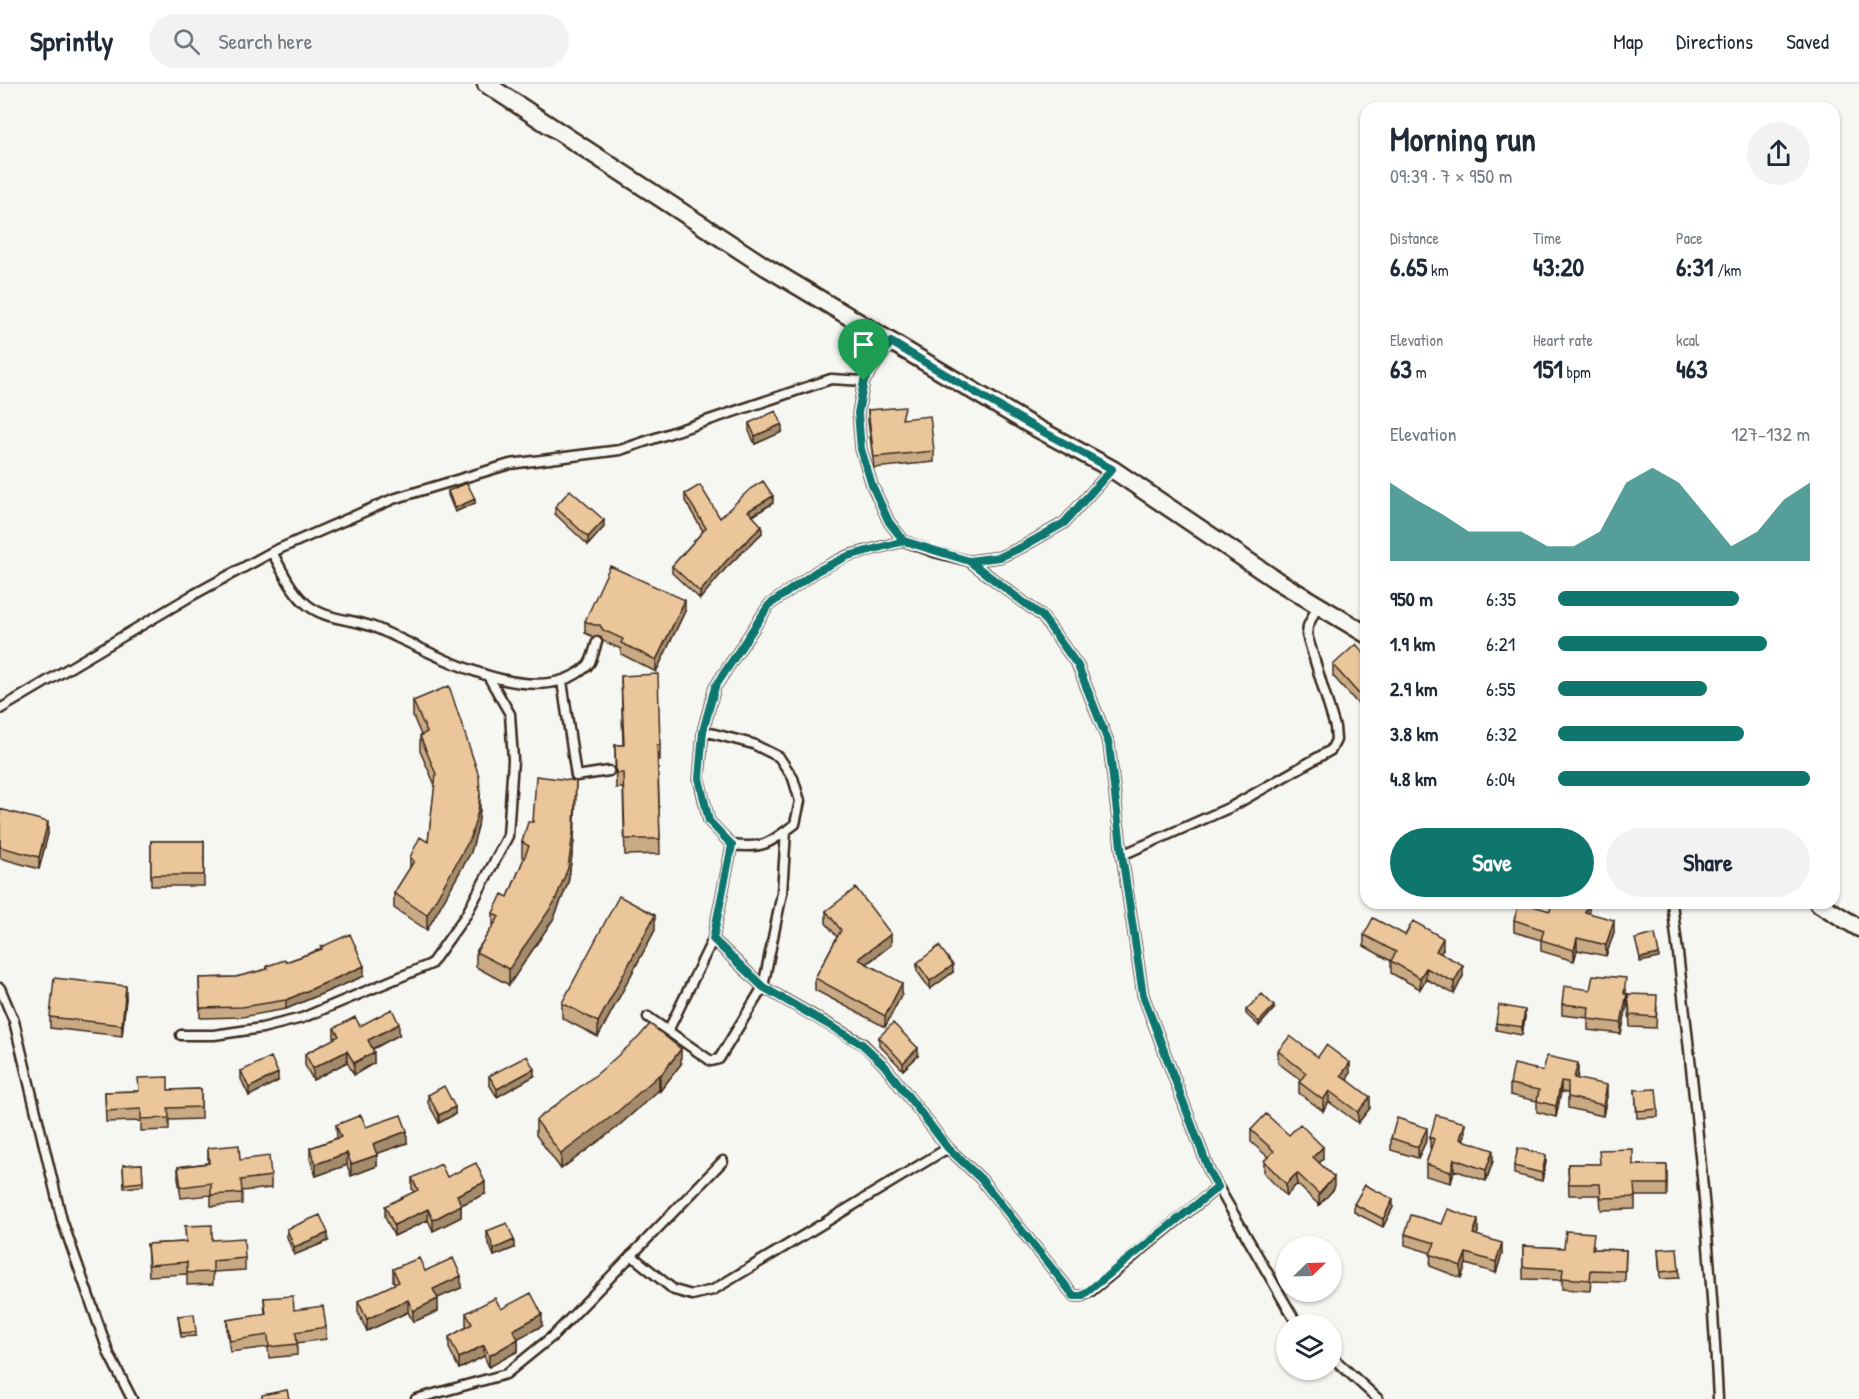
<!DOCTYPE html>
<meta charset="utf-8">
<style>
:root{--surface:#fff;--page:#f2f2f3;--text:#1f2937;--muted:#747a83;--line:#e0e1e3;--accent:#0f766e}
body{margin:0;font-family:"Patrick Hand",sans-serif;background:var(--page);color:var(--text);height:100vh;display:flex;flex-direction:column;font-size:22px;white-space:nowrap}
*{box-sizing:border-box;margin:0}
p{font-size:20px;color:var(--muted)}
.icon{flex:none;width:33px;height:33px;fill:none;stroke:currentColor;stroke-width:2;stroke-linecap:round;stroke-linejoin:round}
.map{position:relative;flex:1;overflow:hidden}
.sheet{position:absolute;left:1360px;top:18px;width:480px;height:807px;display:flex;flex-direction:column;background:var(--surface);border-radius:18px;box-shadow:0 2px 4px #0004}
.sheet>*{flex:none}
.needle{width:39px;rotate:67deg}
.controls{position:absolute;left:1276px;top:1152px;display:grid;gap:12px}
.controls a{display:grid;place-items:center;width:66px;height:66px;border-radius:50%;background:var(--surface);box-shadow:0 2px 4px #0004;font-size:30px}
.pin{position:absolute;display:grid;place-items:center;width:51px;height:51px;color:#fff;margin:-62px -26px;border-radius:50% 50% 50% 0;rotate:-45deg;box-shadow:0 0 6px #0007}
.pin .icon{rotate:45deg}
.round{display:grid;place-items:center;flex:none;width:63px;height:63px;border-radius:32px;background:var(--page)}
.overview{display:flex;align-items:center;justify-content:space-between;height:102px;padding:0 30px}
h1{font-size:33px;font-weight:700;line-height:45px}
.stats{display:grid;grid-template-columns:repeat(3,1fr);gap:9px;height:102px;padding:6px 30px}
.stats div{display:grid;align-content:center}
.stats b{font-size:26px;font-weight:700}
.stats small{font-size:16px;font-weight:400}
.stats p{font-size:16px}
.chart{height:168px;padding:12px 30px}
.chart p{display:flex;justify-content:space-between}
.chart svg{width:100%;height:108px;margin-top:6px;fill:var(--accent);opacity:.7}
.primary-button{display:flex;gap:12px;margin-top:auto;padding:12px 30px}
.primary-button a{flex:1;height:69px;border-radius:36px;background:var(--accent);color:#fff;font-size:24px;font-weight:700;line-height:69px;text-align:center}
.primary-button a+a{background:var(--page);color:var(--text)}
ul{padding:0 30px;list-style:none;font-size:20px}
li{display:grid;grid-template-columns:96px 72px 1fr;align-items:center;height:45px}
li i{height:15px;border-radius:8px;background:var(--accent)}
header{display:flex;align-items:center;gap:36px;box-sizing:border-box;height:84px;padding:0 30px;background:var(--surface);border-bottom:2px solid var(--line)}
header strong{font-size:28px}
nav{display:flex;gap:33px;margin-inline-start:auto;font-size:21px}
.search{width:420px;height:54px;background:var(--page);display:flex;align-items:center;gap:15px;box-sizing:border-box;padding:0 21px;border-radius:33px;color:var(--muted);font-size:22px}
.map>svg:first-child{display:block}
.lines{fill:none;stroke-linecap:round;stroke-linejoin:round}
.service-casing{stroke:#3b2a1e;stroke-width:13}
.minor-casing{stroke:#3b2a1e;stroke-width:21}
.service{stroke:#f6f6f2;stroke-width:8}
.minor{stroke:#f6f6f2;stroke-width:16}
.wall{fill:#caaa85;stroke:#3b2a1e;stroke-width:1.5}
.shaded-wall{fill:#a48b6c;stroke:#3b2a1e;stroke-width:1.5}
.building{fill:#ebc69b;stroke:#3b2a1e;stroke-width:1.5}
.route-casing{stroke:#fff;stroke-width:12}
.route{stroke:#0f766e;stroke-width:8}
</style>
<header>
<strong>Sprintly</strong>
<div class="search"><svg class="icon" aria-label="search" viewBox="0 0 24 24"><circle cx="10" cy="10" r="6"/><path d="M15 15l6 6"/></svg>Search here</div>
<nav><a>Map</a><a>Directions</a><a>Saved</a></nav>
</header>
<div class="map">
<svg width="1859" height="1315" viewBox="0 0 1859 1315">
<rect width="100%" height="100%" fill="#f6f6f2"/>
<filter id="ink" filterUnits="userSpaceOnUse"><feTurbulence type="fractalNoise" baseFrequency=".0167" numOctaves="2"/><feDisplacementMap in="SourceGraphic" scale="12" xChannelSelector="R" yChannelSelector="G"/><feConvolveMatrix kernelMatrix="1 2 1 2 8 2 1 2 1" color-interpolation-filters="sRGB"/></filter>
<g filter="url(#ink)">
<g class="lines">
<g class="service-casing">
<path id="service" d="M891,258l-27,39 -6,32 3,36 11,36 17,37 15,19 30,11 35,9 31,-4 22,-10 42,-24 48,-54
M969,477l73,55 36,50 31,78 13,111 21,140 67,178 87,151
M597,558c-3,8 -5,21 -11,25 -53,47 -157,-17 -210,-39 -24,-10 -52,-7 -72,-26 -14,-13 -23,-34 -32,-50l121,-53 117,-35 110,-14 211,-71 33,2
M562,597l14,95 33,-5
M0,625l191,-113 81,-44
M703,647l50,13 26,13 14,21 7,23 -5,23c-25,19 -31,25 -63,21l-23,-24 -10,-42 4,-48 12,-44 54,-82 48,-34 30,-15 57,-15
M1122,771l109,-48 100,-57 5,-10 -1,-13 -28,-92 1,-9 10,-21
M1672,819c20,165 38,330 46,496
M713,855l50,48 100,57 21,21 64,83 33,31 93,117h8l8,-4 128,-105
M0,904l14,33 48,199 47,134 23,45
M648,933l63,44 8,-2 44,-72 19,-94 4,-62
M668,947l45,-92 19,-94
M181,951h33l48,-7 40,-10 129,-54 35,-49 42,-79 5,-76 -3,-46 -22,-38
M631,1171l43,35 18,5 21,-5 235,-142
M1332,1273l46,42
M416,1315l90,-25 48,-39 169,-174"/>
</g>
<g class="minor-casing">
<path id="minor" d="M486,0l280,183 261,156 85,46 164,111 90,54
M1818,819l41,25"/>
</g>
<use href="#service" class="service"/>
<use href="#minor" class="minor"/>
</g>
<path class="wall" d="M868,326l37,9 29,32v11l-60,6 -6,-47z
M749,339l33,9 -27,12 -6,-13z
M448,407l27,12 -20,9 -7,-17z
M685,410l35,24 53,-15 -20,13 9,17 -36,35 -26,31 -28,-26v-7l31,-35 -18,-30z
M555,423l49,20 -16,18 -33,-31z
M685,527l-29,61 -35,-18v-5l-18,-8 -3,-5 -6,1 -9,-4v-12z
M1366,572v57l-33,-37v-11z
M621,592l39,69v15h-2l2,94 -35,1 -2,-67h-7l-1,-28v-15h8z
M413,617l67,108 -2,17 -7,26 -44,78 -33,-22v-15l16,-25v-11l18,-15 7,-57 -15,-34v-15l1,-1 -8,-19z
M576,712l-2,45 -6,42 -14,35 -45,67 -33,-18v-15l17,-26v-13l15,-16 16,-39 -2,-1v-15l11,-20z
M0,725l48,25 -9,35 -39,-11z
M151,757h53v45h-53z
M1589,819l-1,10 26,19 -8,24 -29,-6 -3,11 -33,-10v-11l-27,-8v-12l36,-9z
M826,827l65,34 -24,19 35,30 -17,33 -70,-37v-12l22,-41 -11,-14z
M655,846l-57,107 -36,-19v-15z
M1364,851h41l38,14 -3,4 23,23 -9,18 -28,-15 -6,10 -29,-16v-12l-27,-15z
M321,863l43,29 -78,33 -44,8 -42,1 -1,-40 37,-1 31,-8v-3l19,-4 35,-13z
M917,879l36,9 -23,17 -13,-18z
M1590,906h36l1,16 -6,28 -33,-4v-12l-26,-3v-11z
M1628,910l29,13 -1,21 -26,-1z
M126,914l-4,38 -72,-8v-11z
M1274,925l-15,17 -13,-12v-4z
M1525,933l-3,18 -26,-5v-7z
M360,942l39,9 -26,14 1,14 -20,12 -7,-13 -34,18 -8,-15v-11l29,-15v-11z
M879,953l39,19 -15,14 -24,-25z
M1278,967l40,6 32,17 -3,5 23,29 -12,15 -29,-21 -6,9 -24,-18v-11l2,-2 -23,-17z
M681,980l-21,27 -1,-1 -44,39 -54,40 -25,-34v-15z
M241,987l37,10 -29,15 -8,-17z
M1543,987l35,3 -1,4 30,18 -4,20 -35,-8v-15l-7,-1 -5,25 -19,-5v-11l-27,-6v-11z
M489,992h45l-37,21 -8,-13z
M201,1005v30l-32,1v10l-28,1v-10l-35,1 -1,-30z
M1635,1006l23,19v8l-21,1z
M428,1011l27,19 -16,9 -11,-20z
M336,1041l30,2 41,16 -31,11 1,12 -26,10 -4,-11 -31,11 -6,-17v-11l27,-10z
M1251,1046l38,5 34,24 -4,4 15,26 -15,16 -22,-21 -11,12 -22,-23v-12l4,-4 -17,-15z
M1465,1051l-2,5 30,21 -7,20 -32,-11 -3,13 -25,-7v-12l5,-15 -1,-1v-11z
M1391,1054l36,1 -9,19 -27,-8z
M208,1064l32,12 31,16v12l-29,3v13l-31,2v-11l-30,3 -3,-20v-11l30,-4z
M1546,1078l-4,19 -28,-7v-8z
M142,1080l1,22 -19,2 -1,-23z
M1568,1080l99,1v31h-32v13l-34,1 -1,-15h-31z
M412,1094l73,16 -24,11v12l-28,14 -5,-11 -34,16 -9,-19v-11l29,-14 -2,-3z
M1354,1120l39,3 -10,20 -29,-15z
M185,1142l27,14 33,18v12l-32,2v12l-26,1v-11l-38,2 -2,-32 39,-2z
M287,1145l41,12 -34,14 -7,-18z
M487,1147l27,17 -20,8 -7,-17z
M1478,1148l-1,3 25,19 -6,19 -30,-9 -5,14 -31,-12 1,-13 -26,-8v-11z
M1594,1161v4l32,1 -1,32 -34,-1 -1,10 -28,-2v-9l-39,-1v-33l41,2z
M1658,1165l21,21v8l-19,1z
M393,1185l32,2 36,17 -24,10 1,13 -25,11 -5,-10 -41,19 -9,-19v-11l37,-17 -2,-3z
M264,1214l30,12 32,17v12l-29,4v12l-28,3 -1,-11 -38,5 -3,-21v-11l38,-5z
M466,1229l76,13 -24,12v13l-29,16 -5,-11 -25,13 -10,-21v-11l18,-10 -1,-2z
M178,1232l18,16v4l-15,1z"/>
<path class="shaded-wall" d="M782,340v8l-27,12v-8z
M773,412v7l-25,15v-7z
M475,415v4l-20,9v-4z
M604,436v7l-16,18v-8z
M762,442v7l-36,35 -26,31v-7l26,-31z
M685,516v11l-29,61v-12z
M576,697l-2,60 -6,42 -14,35 -45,67v-16z
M480,710v15l-2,17 -7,26 -44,78v-15z
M48,738v12l-9,35v-12z
M1588,819h1v8l-4,12v-11z
M655,831v15l-57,107v-15z
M1614,836v12l-8,24v-11z
M891,850v11l-33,25v-11z
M1443,854v11l-7,13v-11z
M1577,854v12l-3,11v-11z
M1659,870v4l-19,4v-4z
M953,881v7l-23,17v-8z
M1463,881v11l-9,18v-12z
M364,882v10l-78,33v-9z
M1426,884v11l-6,10v-11z
M902,899v11l-17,33v-11z
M126,902v12l-4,38v-11z
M1627,910v12l-6,28v-11z
M1274,922v3l-15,17v-4z
M1525,926v7l-3,18v-8z
M399,940v11l-31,16v-11z
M918,964v8l-15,14v-7z
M681,965v15l-21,27v-15z
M347,967v11l-34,18v-12z
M374,968v11l-20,12v-12z
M1350,979v11l-9,12v-11z
M1578,979v11l-4,15v-11z
M534,985v7l-37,21v-8z
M278,989v8l-29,15v-8z
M659,991v15l-44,39 -54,40v-15z
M1561,997v11l-5,25v-11z
M1607,1001v11l-4,20v-11z
M1329,1007v11l-6,9v-11z
M1370,1013v11l-12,15v-11z
M455,1023v7l-16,9v-8z
M1465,1039v12l-5,15v-11z
M1427,1044v11l-9,19v-11z
M407,1047v12l-34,12v-11z
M1323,1063v12l-10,10v-12z
M1493,1066v11l-7,20v-11z
M347,1069v12l-31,11v-12z
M377,1071v11l-26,10v-12z
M1546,1071v7l-4,19v-8z
M1454,1075v11l-3,13v-11z
M1297,1089v11l-11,12v-12z
M1334,1093v12l-15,16v-11z
M485,1098v12l-28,13v-12z
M1393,1115v8l-10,20v-8z
M461,1121v12l-28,14v-11z
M428,1125v11l-34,16v-11z
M1478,1136v12l-5,13v-11z
M328,1149v8l-34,14v-8z
M514,1156v8l-20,8v-7z
M1502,1159v11l-6,19v-11z
M1466,1169v11l-5,14v-12z
M461,1192v12l-28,12v-11z
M438,1215v12l-25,11v-11z
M408,1216v12l-41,19v-12z
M542,1230v12l-29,15v-11z
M518,1255v12l-29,16v-11z
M484,1261v11l-25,13v-11z"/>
<path class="building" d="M905,323l-3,12 28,-3 4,35 -60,6 -6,-47z
M776,327l6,13 -27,12 -6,-13z
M763,397l10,15 -25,15 14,15 -36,35 -26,31 -28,-26 34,-38 -21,-34 15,-9 20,33 30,-29z
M467,399l8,16 -20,9 -7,-17z
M570,406l34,30 -16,17 -33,-30z
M610,482l75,34 -29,60 -35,-17 2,-4 -20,-9 -3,-5h-6l-9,-4z
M1356,560l10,12v46l-33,-37z
M658,590l2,71h-3l3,94h-35l-2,-66h-7l-1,-28h9l-3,-69z
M449,602l30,90 1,18 -2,17 -7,26 -44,78 -33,-22 20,-32 -4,-4 10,-20 8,5 8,-68 -16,-38 7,-4 -14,-31z
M536,692l40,5 -2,45 -6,42 -14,35 -45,66 -33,-17 23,-35 -6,-4 9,-19 6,3 21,-51 -7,-4 6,-20h5z
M0,725l48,13 -9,35 -39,-10z
M151,757h53v34h-53z
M856,804l35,46 -33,25 44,24 -17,33 -70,-38 26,-48 -15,-19z
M619,812l36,19 -57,107 -36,-19z
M1519,819h4l27,8 2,-8h36l-3,9 29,8 -8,25 -29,-7 -3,12 -33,-10 3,-10 -30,-10z
M1373,834l32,17 8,-14 30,17 -7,13 27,14 -9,17 -28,-14 -6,10 -29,-17 5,-9 -32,-17z
M350,850l14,32 -78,34 -44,7 -42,1 -1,-30 37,-1 32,-8 -1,-3 18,-6 1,2 36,-13 -1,-2z
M1655,850l4,20 -19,4 -5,-19z
M939,862l14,19 -23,16 -13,-18z
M1593,891l33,3 -2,16h3l-6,29 -33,-4 1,-12 -27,-3 2,-18 26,4z
M54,894l72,8 -4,39 -72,-8z
M1262,910l12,12 -15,16 -13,-12z
M1628,910l29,1 -1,22 -26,-2z
M1499,921l26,5 -3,17 -26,-4z
M392,925l7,15 -31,16 6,12 -20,11 -7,-12 -34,17 -8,-14 34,-18 -5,-8 21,-11 5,9z
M893,939l25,25 -15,15 -24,-26z
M650,940l31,25 -21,27 -1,-1 -44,39 -54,40 -25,-34 61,-46 42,-37z
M1290,952l28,21 8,-12 24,18 -9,12 29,22 -12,15 -29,-21 -6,9 -24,-18 7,-9 -28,-22z
M527,972l7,13 -37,20 -8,-13z
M1547,972l31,7 -4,15 33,7 -4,20 -35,-8v-15l-7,-1 -5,25 -19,-5 2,-11 -29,-6 4,-20 29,7z
M271,973l7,16 -29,15 -8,-17z
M168,993v13l33,-1v18l-33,1 1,10 -28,1v-10l-35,2 -1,-19 34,-1 -1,-13z
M444,1002l11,21 -16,8 -11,-20z
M1656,1005l2,20 -21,2 -2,-21z
M1266,1030l23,21 11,-11 23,23 -10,10 21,20 -15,17 -22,-21 -11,11 -22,-23 10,-10 -23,-21z
M361,1031l5,12 35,-12 6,16 -34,13 4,11 -26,9 -4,-11 -31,11 -6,-16 31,-11 -5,-12z
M1436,1031l29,8 -5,16 33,11 -7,20 -32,-11 -3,13 -25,-8 8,-25 -4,-2z
M1397,1034l30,10 -9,19 -27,-9z
M239,1061l1,15 29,-4 2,20 -30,4 1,13 -31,2v-12l-30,4 -3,-20 31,-4 -1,-15z
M1518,1064l28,7 -4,18 -28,-7z
M1633,1065v16h34v19h-33l1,13 -34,1 -1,-14h-31l-1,-20h32l-1,-14z
M476,1079l9,19 -28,13 4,10 -28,15 -5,-11 -34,16 -9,-19 33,-16 -6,-12 29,-14 6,13z
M142,1080l1,18 -19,2 -1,-19z
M1365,1101l28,14 -10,20 -29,-15z
M1448,1125l30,11 -5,14 29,9 -6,19 -30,-9 -5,13 -31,-12 5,-11 -30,-9 6,-19 31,9z
M320,1131l8,18 -34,14 -7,-18z
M507,1139l7,17 -20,9 -7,-18z
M212,1141v15l32,-2 1,20 -32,3v11l-26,1v-11l-38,3 -2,-21 39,-2 -1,-16z
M1566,1147l28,2 -2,16 34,1 -1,21 -34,-1 -1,10 -28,-2 1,-9 -40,-2v-21l41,2z
M1677,1164l2,22 -19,2 -2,-23z
M419,1174l6,13 28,-13 8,18 -28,13 5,10 -25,12 -5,-11 -41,19 -9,-18 41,-19 -6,-13z
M531,1209l11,21 -29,16 5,9 -29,17 -5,-11 -25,13 -10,-21 23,-13 -6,-11 29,-15 6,11z
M293,1212l1,14 29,-4 3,21 -30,5 1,12 -28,3 -1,-12 -38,6 -3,-21 39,-6 -2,-16z
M194,1230l2,18 -15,1 -3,-17z
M287,1306l2,9h-27v-4z"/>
</g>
<g class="lines" filter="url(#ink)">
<g class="route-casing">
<path id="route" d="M864,297l-6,32 3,36 11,36 17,37 15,19 65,20 73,55 36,50 31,78 13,111 21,140 67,178 8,14 -136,109h-8l-93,-117 -33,-31 -64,-83 -22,-21 -99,-57 -50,-48 19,-94 -23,-24 -10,-43 4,-47 12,-44 54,-82 48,-34 31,-15 56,-15 65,20 31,-4 22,-10 42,-24 48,-54 -85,-46 -136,-81 -27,39"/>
</g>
<use href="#route" class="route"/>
</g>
</svg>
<div class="controls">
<a><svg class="needle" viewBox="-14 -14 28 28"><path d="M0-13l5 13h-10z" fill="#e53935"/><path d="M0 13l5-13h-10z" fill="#747a83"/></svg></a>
<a><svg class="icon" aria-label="layers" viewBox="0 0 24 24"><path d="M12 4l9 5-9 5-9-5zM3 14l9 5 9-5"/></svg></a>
</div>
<div class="pin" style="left:864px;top:297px;background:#1e9e55"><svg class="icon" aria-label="arrive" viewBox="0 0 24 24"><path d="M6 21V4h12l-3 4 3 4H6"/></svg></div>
<section class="sheet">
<div class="overview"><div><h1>Morning run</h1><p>09:39 · 7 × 950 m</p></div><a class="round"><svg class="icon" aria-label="share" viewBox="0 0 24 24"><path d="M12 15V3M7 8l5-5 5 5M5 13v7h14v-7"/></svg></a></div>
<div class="stats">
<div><p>Distance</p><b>6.65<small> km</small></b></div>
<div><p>Time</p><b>43:20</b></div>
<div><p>Pace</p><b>6:31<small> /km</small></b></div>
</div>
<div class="stats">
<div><p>Elevation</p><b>63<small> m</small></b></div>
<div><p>Heart rate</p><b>151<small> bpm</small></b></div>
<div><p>kcal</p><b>463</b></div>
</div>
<div class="chart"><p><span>Elevation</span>127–132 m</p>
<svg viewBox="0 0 160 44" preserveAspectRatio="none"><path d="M0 44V12L10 19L20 25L30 32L40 32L50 32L60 38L70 38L80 32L90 12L100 6L110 12L120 25L130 38L140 32L150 19L160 12V44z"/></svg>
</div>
<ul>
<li><b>950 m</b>6:35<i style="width:72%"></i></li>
<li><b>1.9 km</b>6:21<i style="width:83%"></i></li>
<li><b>2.9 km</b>6:55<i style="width:59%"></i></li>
<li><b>3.8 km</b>6:32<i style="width:74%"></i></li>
<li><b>4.8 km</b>6:04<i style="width:100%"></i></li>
</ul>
<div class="primary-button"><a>Save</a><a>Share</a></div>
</section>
</div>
